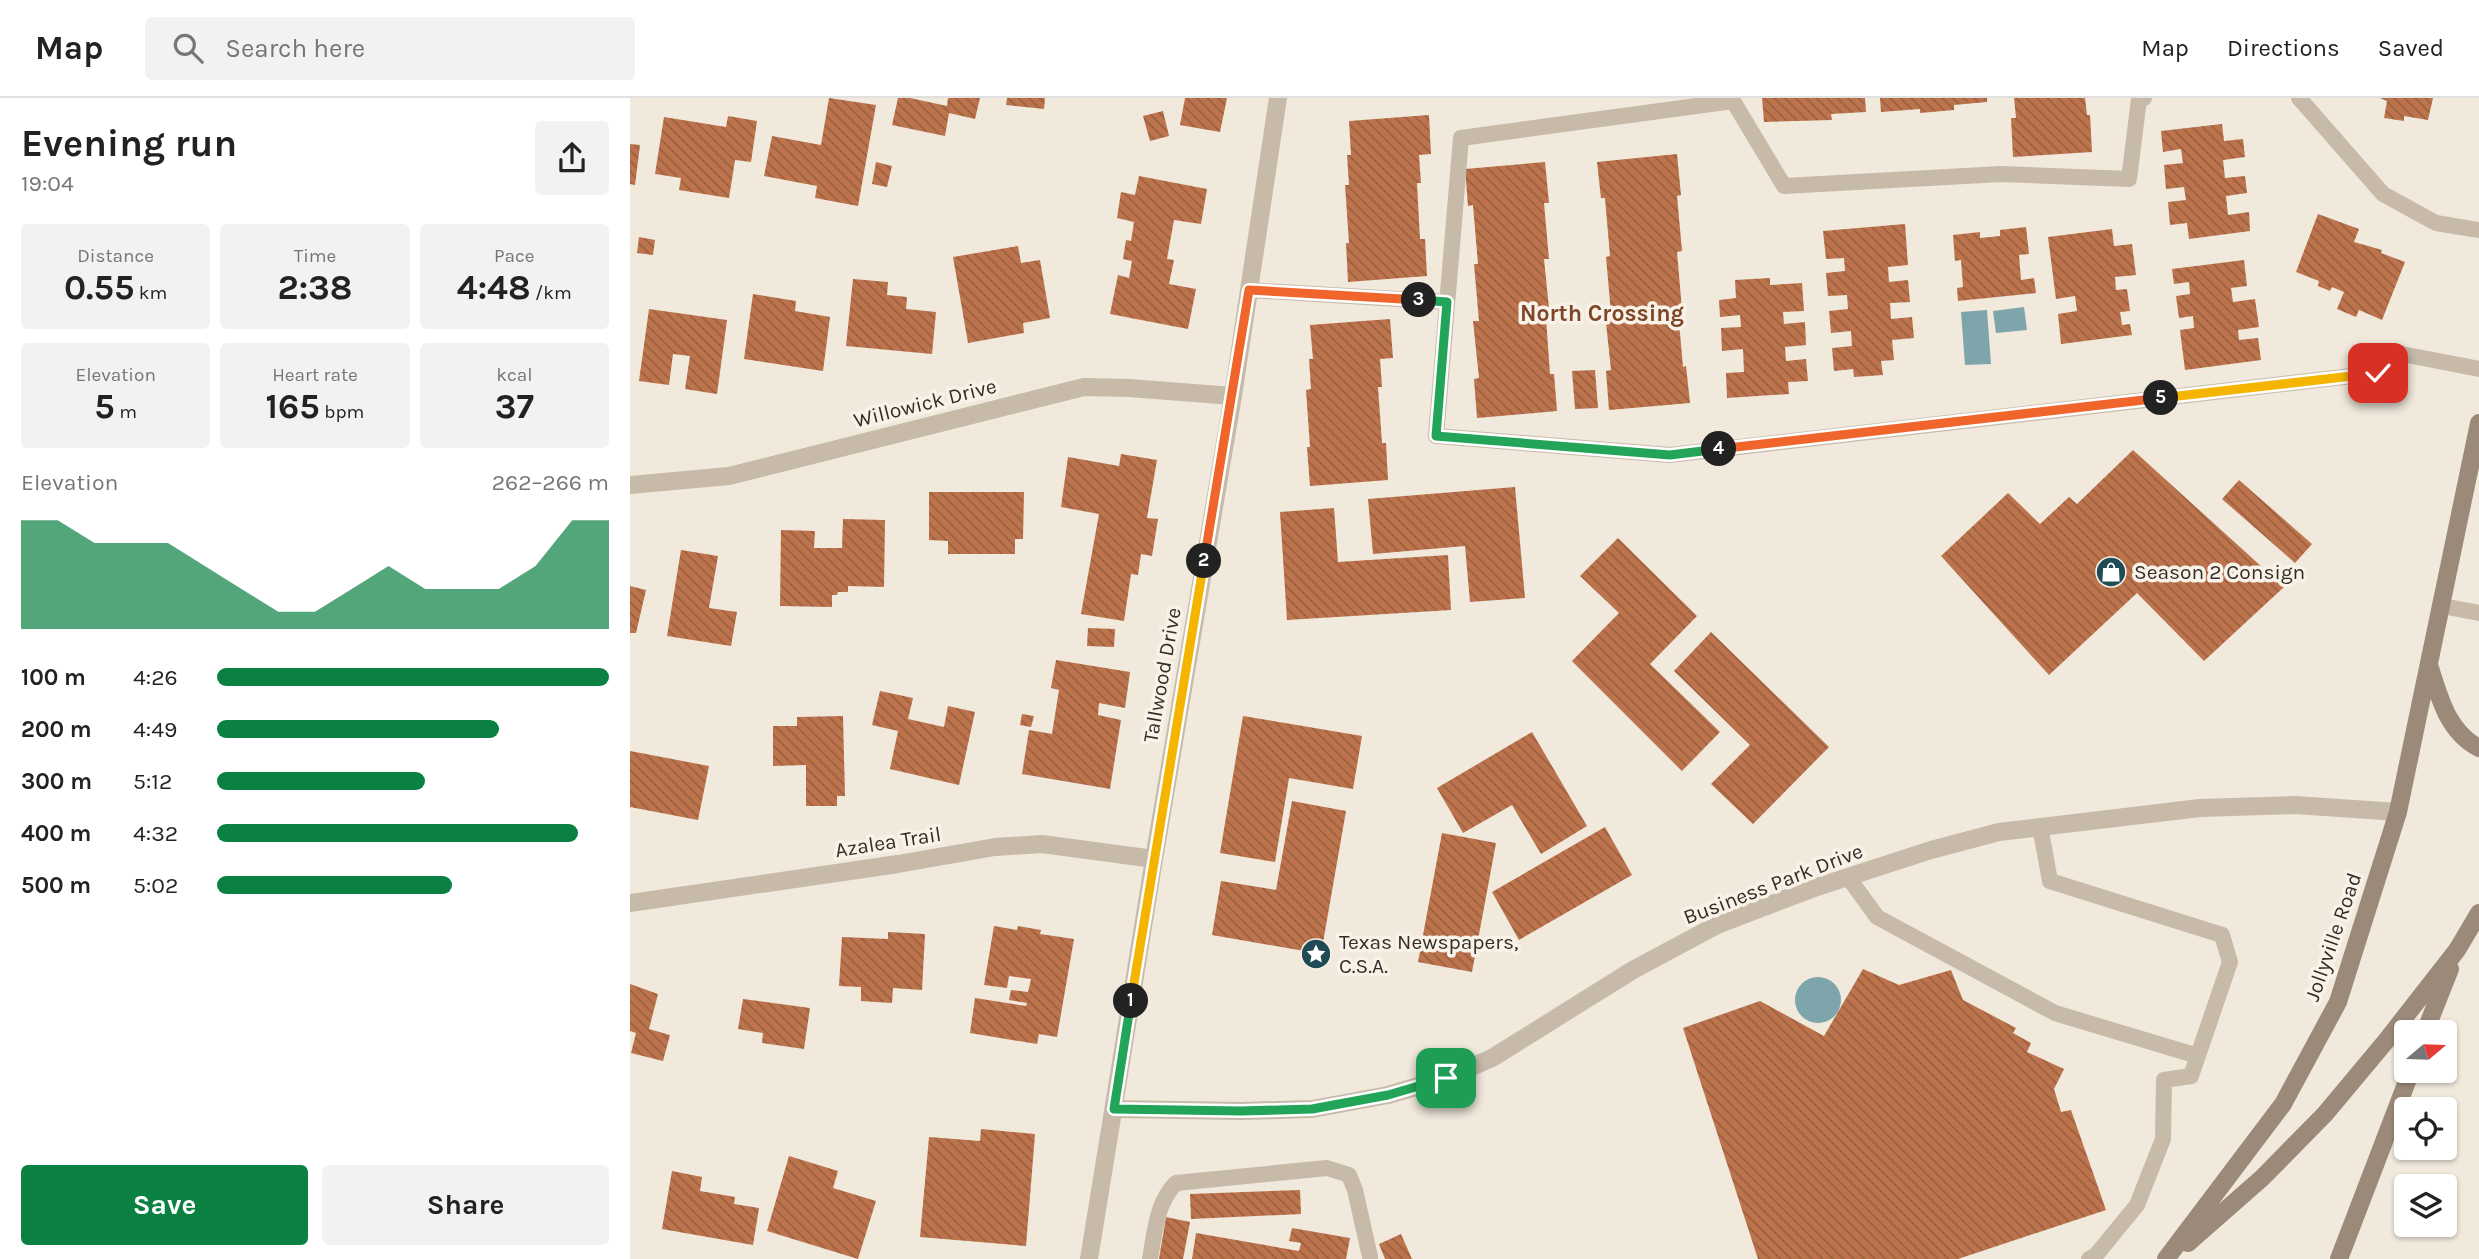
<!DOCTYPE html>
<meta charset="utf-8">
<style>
:root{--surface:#fff;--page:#f2f2f2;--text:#222;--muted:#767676;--line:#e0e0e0;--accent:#0b8043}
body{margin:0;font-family:Karla,sans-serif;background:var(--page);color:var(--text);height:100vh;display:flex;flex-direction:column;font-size:26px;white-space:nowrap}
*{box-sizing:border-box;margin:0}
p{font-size:23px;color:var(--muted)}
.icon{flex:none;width:38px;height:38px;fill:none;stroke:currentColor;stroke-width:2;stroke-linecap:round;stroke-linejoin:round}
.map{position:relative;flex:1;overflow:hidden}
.sheet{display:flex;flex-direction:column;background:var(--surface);width:630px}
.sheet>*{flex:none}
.needle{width:46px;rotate:71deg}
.fabs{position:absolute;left:1764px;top:922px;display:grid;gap:14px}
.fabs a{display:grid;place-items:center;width:63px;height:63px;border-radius:7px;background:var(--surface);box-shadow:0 2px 5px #0004;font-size:35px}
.pin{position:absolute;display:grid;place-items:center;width:60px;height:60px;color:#fff;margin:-30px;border-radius:14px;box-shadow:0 4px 10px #0006}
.km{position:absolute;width:35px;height:35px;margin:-18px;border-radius:50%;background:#222;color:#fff;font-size:19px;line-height:35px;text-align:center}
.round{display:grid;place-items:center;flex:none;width:74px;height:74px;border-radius:7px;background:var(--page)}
.summary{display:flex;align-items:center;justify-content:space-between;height:119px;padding:0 21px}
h1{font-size:38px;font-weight:700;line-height:52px}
.stats{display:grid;grid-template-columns:repeat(3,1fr);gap:10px;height:119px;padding:7px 21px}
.stats div{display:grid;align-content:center;border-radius:7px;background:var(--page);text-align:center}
.stats b{font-size:35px;font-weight:700}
.stats small{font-size:19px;font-weight:400}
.stats p{font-size:19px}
.chart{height:196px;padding:14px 21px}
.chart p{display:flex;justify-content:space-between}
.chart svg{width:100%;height:126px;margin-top:7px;fill:var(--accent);opacity:.7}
.primary-button{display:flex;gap:14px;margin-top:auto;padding:14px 21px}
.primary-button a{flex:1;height:80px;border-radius:7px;background:var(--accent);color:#fff;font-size:28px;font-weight:700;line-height:80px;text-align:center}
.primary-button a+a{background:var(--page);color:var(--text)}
ul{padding:0 21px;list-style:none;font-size:23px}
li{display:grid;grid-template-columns:112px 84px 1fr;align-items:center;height:52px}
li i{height:18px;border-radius:9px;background:var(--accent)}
header{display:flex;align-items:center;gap:42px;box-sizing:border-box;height:98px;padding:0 35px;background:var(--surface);border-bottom:2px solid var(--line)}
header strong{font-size:33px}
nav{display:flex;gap:38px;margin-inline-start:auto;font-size:24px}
.search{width:490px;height:63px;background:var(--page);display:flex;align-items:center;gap:18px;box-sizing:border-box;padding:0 24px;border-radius:7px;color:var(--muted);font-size:26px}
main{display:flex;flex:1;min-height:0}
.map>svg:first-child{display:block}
.water{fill:#7da5ab}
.building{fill:url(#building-back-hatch)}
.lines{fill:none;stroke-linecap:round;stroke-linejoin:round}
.lane{stroke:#c7baa9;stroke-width:16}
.street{stroke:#c7baa9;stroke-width:18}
.secondary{stroke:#9b8a7a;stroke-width:18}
.split-1-casing{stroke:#fff;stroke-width:14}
.split-2-casing{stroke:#fff;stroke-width:14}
.split-3-casing{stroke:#fff;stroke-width:14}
.split-4-casing{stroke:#fff;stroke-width:14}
.split-5-casing{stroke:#fff;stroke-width:14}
.split-6-casing{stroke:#fff;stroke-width:14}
.split-1{stroke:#22a559;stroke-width:9}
.split-2{stroke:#f5b400;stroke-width:9}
.split-3{stroke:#f0652b;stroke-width:9}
.split-4{stroke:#22a559;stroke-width:9}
.split-5{stroke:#f0652b;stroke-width:9}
.split-6{stroke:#f5b400;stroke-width:9}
.labels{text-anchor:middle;stroke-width:7;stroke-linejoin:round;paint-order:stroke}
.street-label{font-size:21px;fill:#352e28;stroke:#f8f2e8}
.poi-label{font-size:21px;fill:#352e28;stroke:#f8f2e8;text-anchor:start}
.neighbourhood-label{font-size:23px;font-weight:bold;fill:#7e4527;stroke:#f8f2e8}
</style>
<header>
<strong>Map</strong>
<div class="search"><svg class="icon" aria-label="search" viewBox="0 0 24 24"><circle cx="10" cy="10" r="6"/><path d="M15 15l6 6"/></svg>Search here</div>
<nav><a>Map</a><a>Directions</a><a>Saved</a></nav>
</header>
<main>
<section class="sheet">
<div class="summary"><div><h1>Evening run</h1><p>19:04</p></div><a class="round"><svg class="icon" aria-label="share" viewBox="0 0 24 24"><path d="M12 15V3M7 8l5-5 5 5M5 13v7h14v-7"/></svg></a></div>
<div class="stats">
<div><p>Distance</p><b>0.55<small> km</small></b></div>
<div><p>Time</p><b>2:38</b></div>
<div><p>Pace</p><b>4:48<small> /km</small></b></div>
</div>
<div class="stats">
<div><p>Elevation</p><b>5<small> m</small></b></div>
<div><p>Heart rate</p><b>165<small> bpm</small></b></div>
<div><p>kcal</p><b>37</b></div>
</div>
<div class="chart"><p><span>Elevation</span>262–266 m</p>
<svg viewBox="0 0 160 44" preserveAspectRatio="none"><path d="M0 44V6L10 6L20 14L30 14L40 14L50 22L60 30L70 38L80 38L90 30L100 22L110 30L120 30L130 30L140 22L150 6L160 6V44z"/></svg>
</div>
<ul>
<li><b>100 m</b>4:26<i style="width:100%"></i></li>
<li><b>200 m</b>4:49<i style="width:72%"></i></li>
<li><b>300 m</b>5:12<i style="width:53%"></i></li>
<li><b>400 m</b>4:32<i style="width:92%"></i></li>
<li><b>500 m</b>5:02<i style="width:60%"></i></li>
</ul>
<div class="primary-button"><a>Save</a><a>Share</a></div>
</section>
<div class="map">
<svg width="1849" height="1161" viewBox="0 0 1849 1161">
<defs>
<pattern id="building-back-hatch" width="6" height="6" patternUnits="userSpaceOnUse" patternTransform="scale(1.75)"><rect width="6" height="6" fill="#bd744d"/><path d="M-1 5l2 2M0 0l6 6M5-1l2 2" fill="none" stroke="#9a6040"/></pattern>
</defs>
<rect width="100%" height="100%" fill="#f0e9dc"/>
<path class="water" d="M1394,209l3,23 -31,3 -3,-22z
M1357,212l4,54 -26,1 -4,-53z
M1165 902a23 23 0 1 1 46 0a23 23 0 1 1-46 0Z"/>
<path class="building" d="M199,0l47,7 -18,101 -43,-8 2,-12 -53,-10 8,-40 49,9z
M268,0h12l37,8 1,-8h32l-5,21 -26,-6 -4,23 -53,-11z
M377,0h38l-1,11 -38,-4z
M555,0h42l-7,34 -40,-7z
M1132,0h103l1,14 -35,2 1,6 -68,2z
M1250,0h107v4l-33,3v5l-34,3v-4l-39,3z
M1384,0h71l2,17h3l2,37 -79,5 -2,-39h5z
M1750,0h53l-5,22 -24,-4v5l-20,-3 3,-17z
M533,13l6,25 -19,5 -7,-25z
M799,17l2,39 -12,1 2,28h-4l3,56h5l2,37 -79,6 -2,-39h3l-4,-58h4l-2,-30h4l-2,-34z
M98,18l29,5 -6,41 -16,-2 -6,38 -50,-8 2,-12 -26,-4 9,-57 62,10z
M1592,26l2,17 19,-2 2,18 -22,3 2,18 20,-2 2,17 -21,3 2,19 21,-3 1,19 -61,8 -2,-16 -17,2 -2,-23 18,-2 -2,-13 -18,2 -2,-24 19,-2 -2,-14 -18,3 -2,-21z
M0,46l10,1 -5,40 -5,-1z
M1047,56l4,41 -4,1 5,55 -5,1 5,58 -4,1 5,56 3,-1 4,37 -81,7 -3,-39 5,-1 -6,-57h6l-5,-56 4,-1 -5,-58h-4l-4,-36z
M246,64l16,4 -5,21 -15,-3z
M915,64l4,41h-5l5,56h-5l6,59h-4l4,56h4l3,37 -80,7 -3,-39 5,-1 -6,-57h6l-5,-57h4l-5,-59 -5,1 -3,-37z
M509,78l68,13 -6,35 -27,-4 -7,39 7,1 -5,24 27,5 -8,40 -78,-15 8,-39 11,3 3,-17 -9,-2 3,-19 5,1 3,-19 -17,-4 4,-26 14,3z
M1688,116l41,15 -5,13 28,8 -1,3 24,9 -23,58 -23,-10 -3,7 -19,-8 7,-17 -12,-5 -2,4 -12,-5 1,-5 -23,-9z
M1275,126l3,41 -20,2 1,15 19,-2 2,22 -20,1 1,16 21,-2 2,21 -22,2 2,20 -13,1 2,14 -29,2 -1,-8 -19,2 -2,-23 20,-2 -1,-15 -20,2 -2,-22 19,-2 -1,-14 -19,1 -2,-23 19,-2 -1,-13 -18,1 -3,-28z
M1396,129l3,27 -10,1 2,25 13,-2 2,15 -78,8 -1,-13 6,-1 -2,-27 -6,1 -2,-26 27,-3v6l20,-2v-6z
M1482,131l2,17 18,-2 4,31 -21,2 1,13 11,-1 3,22 -10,1 2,13 8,-1 2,11 -71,9 -3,-30 19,-3 -2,-15 -19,3 -8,-62z
M9,139l16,3 -2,15 -16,-2z
M388,148l3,17 19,-3 10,58 -27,5 1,10 -56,10 -15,-86z
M1614,162l3,26 -16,2 2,14 22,-3 4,28 -21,3 1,10 19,-2 3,22 -76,10 -5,-40 14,-2 -1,-12 -14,2 -3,-22 14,-2 -1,-12 -15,2 -2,-15z
M1140,180v7l32,-2 2,28 -21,1 1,12 21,-2 1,23 -21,2 1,14 20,-2 2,22 -20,1 1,12 -62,4 -1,-25 18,-1 -1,-23 -21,2 -1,-23 20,-1 -1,-12 -20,2 -1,-17 17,-2 -1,-18z
M223,181l35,3 -1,13 20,2 -1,12 30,3 -4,42 -86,-8z
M123,196l43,7 -1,10 35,6 -7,54 -79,-12z
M19,211l78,11 -10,74 -32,-5 5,-33 -17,-2 -4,31 -30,-4z
M760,221l3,39 -13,1 2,28h-4l4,56h4l2,37 -78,6 -3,-39h3l-4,-57 5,-1 -2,-30h4l-3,-34z
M965,272l3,38 -23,1 -3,-38z
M1503,352l151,137 -80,74 -67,-68 -88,82 -108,-119 67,-63 32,31 29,-27 8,7z
M491,356l36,6 -10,58 11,1 -6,37 -11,-2 -3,21 -7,-1 -7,47 -43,-7 18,-100 -38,-7 7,-50 51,9z
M1609,382l73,64 -17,19 -73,-64z
M885,389l10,111 -55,4 -5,-56 -92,8 -5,-55z
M299,394h95l-1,47h-8v15h-67v-13l-19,-1z
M704,410l4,54 110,-7 3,55 -164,10 -7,-108z
M213,421l42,1 -1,67 -36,-1v6h-10l-1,3h-5v12l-52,-1 1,-76 34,1 -1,17h28z
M988,440l79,78 -47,48 70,68 -38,39 -110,-110 47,-48 -39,-37z
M51,452l37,6 -9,52 28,4 -6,34 -64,-10z
M0,488l16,4 -10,43h-6z
M458,530l27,1 -1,18 -27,-1z
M1081,534l118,115 -76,77 -42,-40 39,-39 -76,-74z
M426,562l74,12 -5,36 -26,-5 -1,12 23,5 -11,69 -88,-15 7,-44 23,4 7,-44 -8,-2z
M250,593l33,7 -5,21 36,8 4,-21 27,6 -16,73 -69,-16 8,-38 -26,-6z
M392,616l12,2 -3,11 -11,-2z
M213,618l2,80h-8v10h-31v-41l-33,1v-40h24v-9z
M613,618l119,20 -9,53 -64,-11 -14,84 -55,-9z
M902,634l55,94 -46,28 -29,-49 -49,28 -26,-45z
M0,653l79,15 -11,54 -68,-13z
M662,703l54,10 -25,143 -109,-19 9,-54 55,9z
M975,729l27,48 -113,65 -27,-48z
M812,735l54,10 -24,129 -54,-10z
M364,828l23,4 1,-4 23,4 -1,4 34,5 -17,98 -18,-3 -2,10 -67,-11 5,-35 51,8 1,-3 -18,-3 2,-10 17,2 3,-13 -22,-3 -2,12 -23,-3z
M258,834l37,2 -3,56 -29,-2 -1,15 -31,-2v-14l-22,-1 3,-49 46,2z
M1233,871l36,16 52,-15 12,30 53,28 -3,5 18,10 -4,9 37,17 -10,20 7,23 10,-2 35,100 -148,49h-200l-75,-231 77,-27 64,35z
M0,886l28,10 -9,35 21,6 -7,26 -32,-8 5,-20 -6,-2z
M113,901l67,9 -6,41 -42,-6 1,-10 -25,-4z
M351,1031l54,5 -9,112 -106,-9 9,-100 51,4z
M159,1058l49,15 -5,17 43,13 -18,58 -91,-28z
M42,1073l30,6 -2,14 35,6 -1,7 25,4 -6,37 -91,-16z
M670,1092l1,24 -110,5 -1,-25z
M536,1119l24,5 -7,37h-24z
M662,1130l58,10 -4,21h-154l4,-26 103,18 2,-8 -12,-2z
M771,1136l11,25h-27l-6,-15z"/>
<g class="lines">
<path class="lane" d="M1514,0l-5,1 -10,80 -128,-5 -217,12 -51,-85 -272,37 -25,298 234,19 708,-82 24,-19 77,15
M1669,0l84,96 53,29 43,7
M619,192l198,12
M1812,508l37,7
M1410,728l10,55 172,54 8,27 -39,114 -27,4 -1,59 -26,66 -41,50 -7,4
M1218,779l29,40 178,96 143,43
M520,1161c5,-27 6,-56 26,-76l151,-15 22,7 6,15 15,67"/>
<path class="street" d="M0,387l99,-9 355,-89 45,1 104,8
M0,805l268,-39 97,-17 47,-3 112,15
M484,1011l127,2 71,-2 76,-14 58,-17 46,-20 141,-88 84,-45 97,-37 117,-38 68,-18 201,-24 95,-3 103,7
M459,1161l65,-400 79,-463 45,-298"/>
<path class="secondary" d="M1800,570c10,31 18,64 49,80
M1795,934l25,-63
M1558,1145l74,-65 63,-64 61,-73 71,-91 22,-37
M1536,1161l117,-155 55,-102 60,-190 81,-389
M1709,1161l72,-188"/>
</g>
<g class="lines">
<g class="split-1-casing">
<path id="split-1" d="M501,903l-17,108 127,2 71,-2 76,-14 58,-17"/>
</g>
<g class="split-2-casing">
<path id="split-2" d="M501,903l73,-440"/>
</g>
<g class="split-3-casing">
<path id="split-3" d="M574,463l45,-271 170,10"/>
</g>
<g class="split-4-casing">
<path id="split-4" d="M789,202l28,2 -11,134 234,19 49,-6"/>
</g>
<g class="split-5-casing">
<path id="split-5" d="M1089,351l442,-51"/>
</g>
<g class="split-6-casing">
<path id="split-6" d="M1531,300l217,-25"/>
</g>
<use href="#split-1" class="split-1"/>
<use href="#split-2" class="split-2"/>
<use href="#split-3" class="split-3"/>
<use href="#split-4" class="split-4"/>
<use href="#split-5" class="split-5"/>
<use href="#split-6" class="split-6"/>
</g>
<defs>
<g id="shop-disc" transform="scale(1.575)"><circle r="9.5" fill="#214b54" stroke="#f8f2e8"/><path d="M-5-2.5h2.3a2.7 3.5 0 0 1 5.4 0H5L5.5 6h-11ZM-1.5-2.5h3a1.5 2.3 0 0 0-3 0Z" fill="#fff"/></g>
<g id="sight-disc" transform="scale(1.575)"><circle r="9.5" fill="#214b54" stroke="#f8f2e8"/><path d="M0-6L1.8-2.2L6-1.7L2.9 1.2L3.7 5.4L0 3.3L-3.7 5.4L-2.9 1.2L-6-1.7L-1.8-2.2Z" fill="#fff"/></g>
</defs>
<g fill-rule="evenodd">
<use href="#shop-disc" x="1481" y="474"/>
<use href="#sight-disc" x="686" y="856"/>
</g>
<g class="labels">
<g class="street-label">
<text transform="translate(295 305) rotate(-14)" y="7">Willowick Drive</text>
<text transform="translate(532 577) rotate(-80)" y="7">Tallwood Drive</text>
<text transform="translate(258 744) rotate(-9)" y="7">Azalea Trail</text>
<text transform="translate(1143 786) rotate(-21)" y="7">Business Park Drive</text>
<text transform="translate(1703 839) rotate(-71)" y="7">Jollyville Road</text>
</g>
<g class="poi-label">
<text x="1504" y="481">Season 2 Consign</text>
<text x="709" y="851">Texas Newspapers,<tspan x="709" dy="24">C.S.A.</tspan></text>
</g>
<g class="neighbourhood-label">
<text x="972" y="223">North Crossing</text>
</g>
</g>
</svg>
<div class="fabs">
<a><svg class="needle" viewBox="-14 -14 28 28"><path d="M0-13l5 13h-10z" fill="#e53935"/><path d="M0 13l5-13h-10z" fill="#767676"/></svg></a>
<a><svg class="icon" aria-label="locate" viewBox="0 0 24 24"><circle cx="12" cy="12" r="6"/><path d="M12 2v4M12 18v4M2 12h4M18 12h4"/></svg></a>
<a><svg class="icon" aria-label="layers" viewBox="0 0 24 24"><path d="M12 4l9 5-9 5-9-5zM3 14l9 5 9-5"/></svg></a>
</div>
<div class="pin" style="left:816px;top:980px;background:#1e9e55"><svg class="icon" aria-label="arrive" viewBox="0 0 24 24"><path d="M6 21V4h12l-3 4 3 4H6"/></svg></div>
<div class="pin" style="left:1748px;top:275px;background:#d93025"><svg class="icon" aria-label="check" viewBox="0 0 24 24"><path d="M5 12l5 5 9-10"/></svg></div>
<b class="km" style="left:501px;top:903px">1</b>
<b class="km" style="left:574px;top:463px">2</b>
<b class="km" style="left:789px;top:202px">3</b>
<b class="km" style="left:1089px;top:351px">4</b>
<b class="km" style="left:1531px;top:300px">5</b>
</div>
</main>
